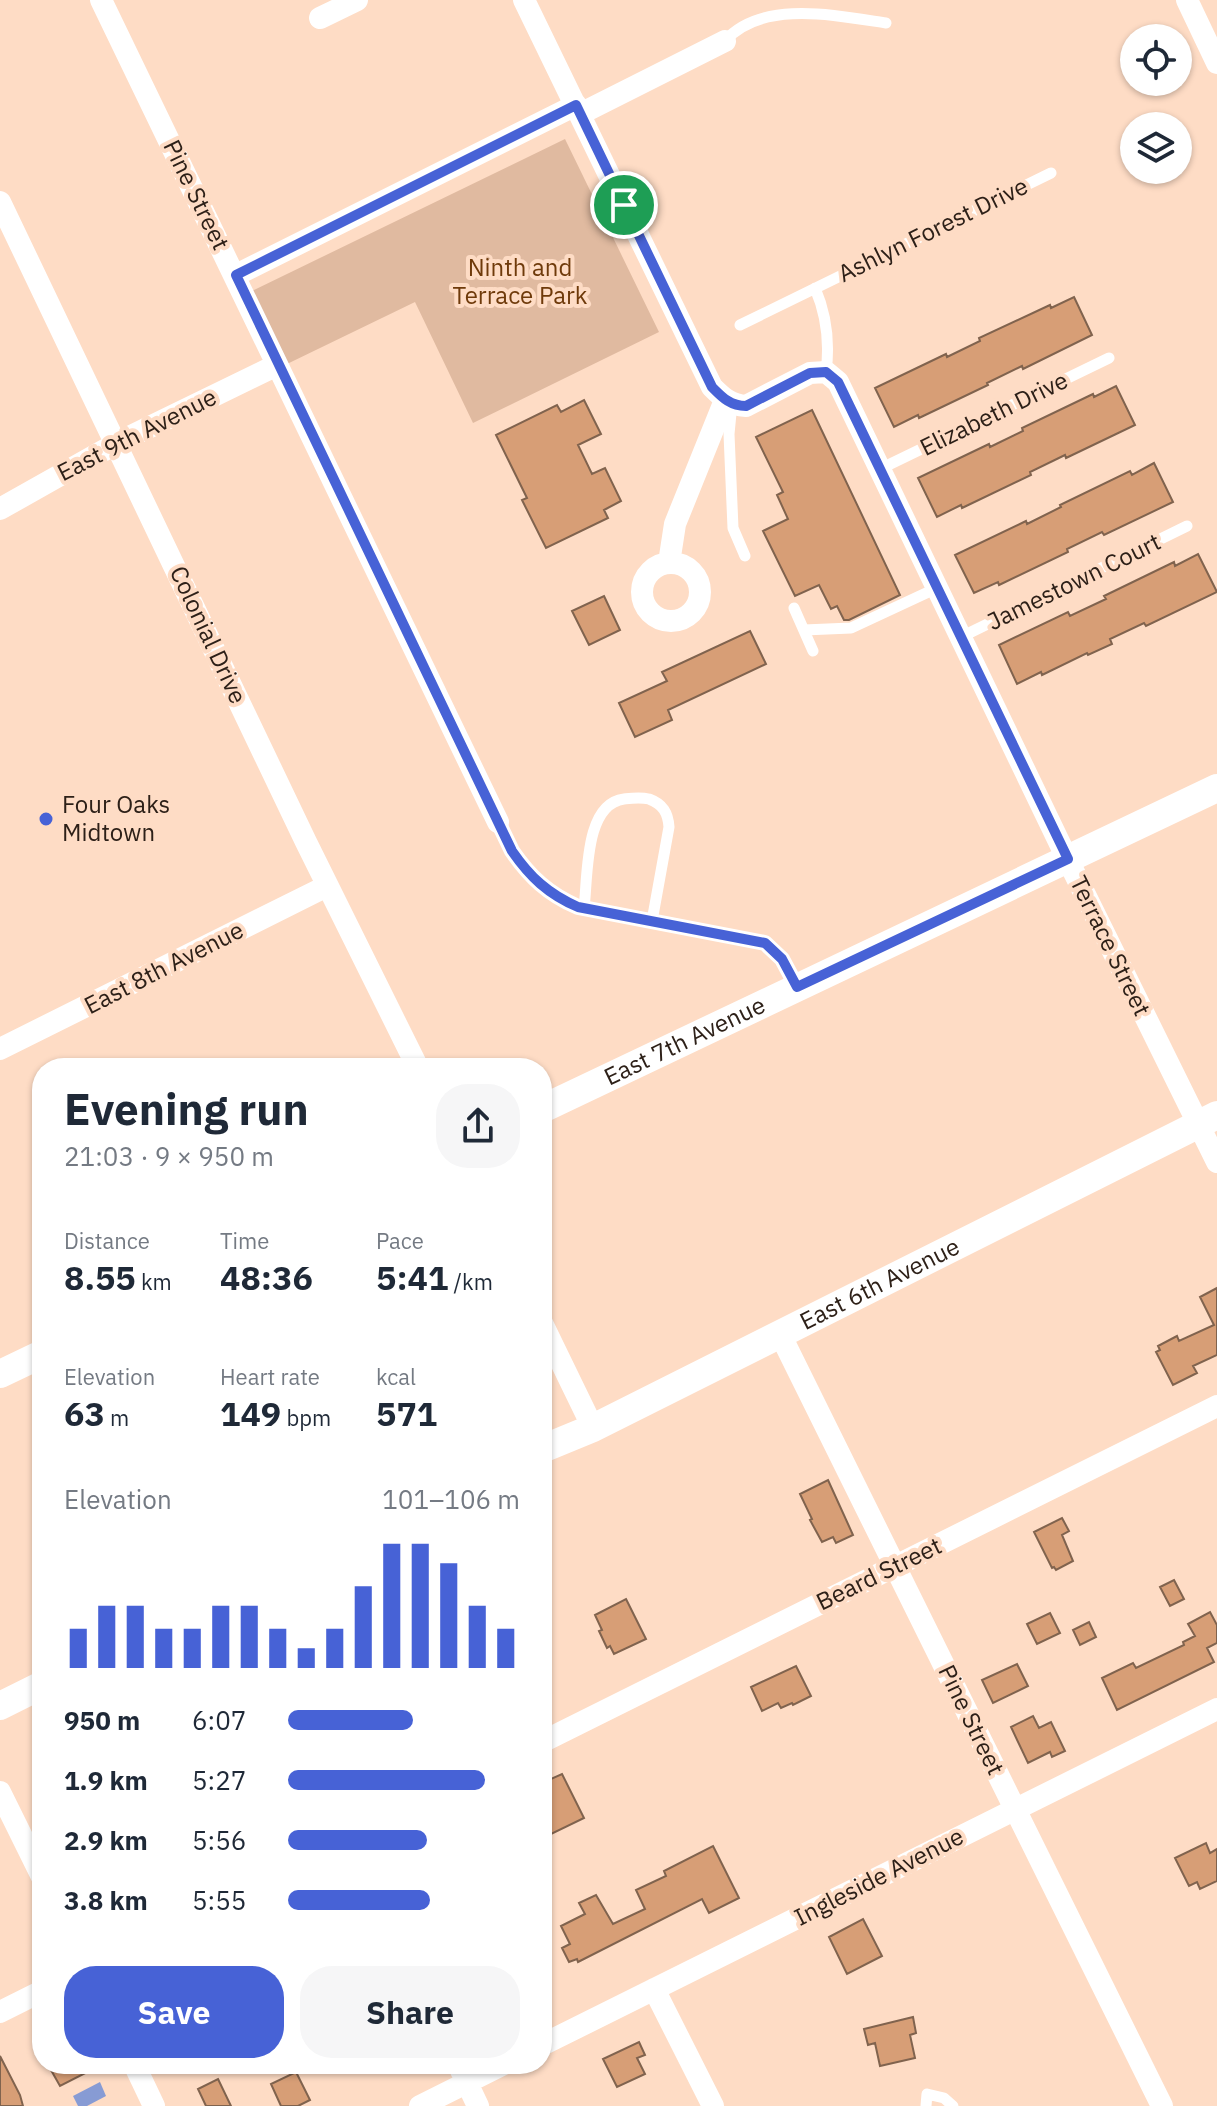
<!DOCTYPE html>
<meta charset="utf-8">
<style>
:root{--surface:#fff;--page:#f6f6f7;--text:#1f2937;--muted:#747a83;--accent:#4762d6}
body{margin:0;font-family:"IBM Plex Sans",sans-serif;background:var(--page);color:var(--text);height:100vh;display:flex;flex-direction:column;font-size:30px;white-space:nowrap}
*{box-sizing:border-box;margin:0}
p{font-size:26px;color:var(--muted)}
.icon{flex:none;width:44px;height:44px;fill:none;stroke:currentColor;stroke-width:2;stroke-linecap:round;stroke-linejoin:round}
.map{position:relative;flex:1;overflow:hidden}
.drawer{position:absolute;left:32px;top:1058px;width:520px;height:1016px;display:flex;flex-direction:column;background:var(--surface);border-radius:32px;box-shadow:0 2px 6px #0004}
.drawer>*{flex:none}
.fabs{position:absolute;left:1120px;top:24px;display:grid;gap:16px}
.fabs a{display:grid;place-items:center;width:72px;height:72px;border-radius:50%;background:var(--surface);box-shadow:0 2px 6px #0004;font-size:40px}
.pin{position:absolute;display:grid;place-items:center;width:68px;height:68px;color:#fff;margin:-34px;border:4px solid #fff;border-radius:50%;box-shadow:0 2px 8px #0007}
.round{display:grid;place-items:center;flex:none;width:84px;height:84px;border-radius:32px;background:var(--page)}
.summary{display:flex;align-items:center;justify-content:space-between;height:136px;padding:0 32px}
h1{font-size:44px;font-weight:700;line-height:60px}
.figures{display:grid;grid-template-columns:repeat(3,1fr);gap:12px;height:136px;padding:8px 32px}
.figures div{display:grid;align-content:center}
.figures b{font-size:34px;font-weight:700}
.figures small{font-size:22px;font-weight:400}
.figures p{font-size:22px}
.chart{height:224px;padding:16px 32px}
.chart p{display:flex;justify-content:space-between}
.chart svg{width:100%;height:144px;margin-top:8px;stroke:var(--accent);stroke-width:6}
.primary-button{display:flex;gap:16px;margin-top:auto;padding:16px 32px}
.primary-button a{flex:1;height:92px;border-radius:32px;background:var(--accent);color:#fff;font-size:32px;font-weight:700;line-height:92px;text-align:center}
.primary-button a+a{background:var(--page);color:var(--text)}
ul{padding:0 32px;list-style:none;font-size:26px}
li{display:grid;grid-template-columns:128px 96px 1fr;align-items:center;height:60px}
li i{height:20px;border-radius:10px;background:var(--accent)}
.map>svg:first-child{display:block}
.green{fill:#e0baa0}
.water{fill:#879bd4}
.building{fill:#d79e76;stroke:#80634e;stroke-width:2}
.lines{fill:none;stroke-linecap:round;stroke-linejoin:round}
.service{stroke:#fff;stroke-width:11}
.minor{stroke:#fff;stroke-width:22}
.tertiary{stroke:#fff;stroke-width:28}
.route-casing{stroke:#fff;stroke-width:16}
.route{stroke:#4762d6;stroke-width:10}
.poi-dot{fill:#4762d6;stroke:#fedcc5;stroke-width:3}
.labels{text-anchor:middle;stroke-width:8;stroke-linejoin:round;paint-order:stroke}
.street-label{font-size:24px;fill:#2d2018;stroke:#fedcc5}
.park-label{font-size:24px;fill:#6f3a0a;stroke:#fedcc5}
.poi-label{font-size:24px;fill:#2d2018;stroke:#fedcc5;text-anchor:start}
</style>
<div class="map">
<svg width="1217" height="2106" viewBox="0 0 1217 2106">
<rect width="100%" height="100%" fill="#fedcc5"/>
<path class="green" d="M565,139l94,193 -186,91 -58,-121 -128,62 -35,-73z"/>
<path class="water" d="M100,2082l6,14 -19,10h-9l-5,-10z"/>
<path class="building" d="M1074,297l18,38 -69,34 -1,-3 -35,17 1,2 -69,33 -1,-3 -24,12 -19,-39 71,-34 1,3 33,-16 -1,-3 71,-33 1,3z
M1116,386l19,39 -69,33 -1,-3 -35,17 1,3 -69,33 -1,-3 -24,12 -19,-39 71,-34 1,3 33,-16 -1,-3 71,-34 1,3z
M584,400l17,34 -23,11 14,29 13,-6 16,33 -17,9 4,8 -62,30 -24,-48 5,-2 -31,-63 61,-30 4,7z
M812,410l88,185 -51,25h-5l-7,-14 -6,3 -12,-24 -24,11 -32,-65 25,-12 -11,-24 6,-3 -27,-55z
M1154,463l19,39 -69,33 -2,-3 -35,17 1,3 -69,33 -1,-3 -24,11 -19,-38 71,-34 1,3 34,-17 -1,-2 70,-34 2,4z
M1198,554l19,38 -71,34 -2,-3 -34,16 2,5 -24,11 -1,-2 -45,22 -1,-3 -24,12 -18,-39 69,-33 2,4 36,-17 -2,-3 70,-34 1,4z
M604,596l16,34 -31,15 -17,-34z
M750,631l16,33 -98,46 4,10 -37,17 -16,-34 48,-22 -5,-9z
M1217,1288v67l-24,11 4,7 -24,12 -17,-33 4,-2 -2,-4 19,-10 2,5 35,-16 -14,-28z
M828,1480l25,55 -17,8 -3,-6 -11,5 -12,-22 2,-1 -12,-25z
M1062,1518l7,13 -7,4 11,26 -17,9 -2,-3 -2,1 -18,-36z
M1174,1580l10,19 -14,7 -10,-19z
M626,1599l20,40 -32,15 -4,-8 -3,2 -8,-17 3,-1 -7,-15z
M1210,1612l7,13v18l-10,5 7,14 -97,48 -15,-32 31,-15 3,5 48,-23 -1,-3 12,-6 -7,-12z
M1050,1613l10,20 -23,11 -10,-20z
M1089,1622l7,15 -16,8 -7,-15z
M1017,1664l11,22 -35,17 -11,-23z
M796,1666l15,30 -18,9 -1,-2 -11,5 -3,-5 -16,8 -11,-24z
M1033,1716l6,12 12,-6 14,29 -13,6 -2,-5 -22,11 -17,-36z
M562,1774l22,44 -37,18 -5,-9v-44z
M1206,1843l4,10 7,-4v32l-17,8 -3,-7 -8,4 -14,-28z
M713,1846l26,52 -30,15 -7,-14 -124,63 -1,-3 -8,3 -7,-14 8,-4 -9,-18 24,-12 -6,-11 17,-8 17,29 32,-15 -9,-19 30,-14 -2,-5z
M863,1919l19,37 -35,18 -18,-37z
M913,2017l3,16 -6,2 5,23 -35,8 -5,-23 -7,2 -4,-16z
M639,2042l6,13 -8,3 8,16 -28,13 -14,-28z
M0,2056l20,39 3,11h-23z
M52,2064h51l-43,22 -9,-16 3,-1z
M296,2072l14,28 -12,6h-17l-10,-22z
M218,2079l13,27h-25l-8,-17z"/>
<g class="lines">
<path class="service" d="M725,41c36,-41 108,-26 161,-18
M815,288c12,28 15,54 11,84
M740,325l311,-152
M732,403l-3,31 4,94 12,28
M880,469l229,-111
M794,608l19,43
M804,630l47,-2 86,-40
M961,637l226,-111
M498,822c20,42 37,67 80,85l187,36 17,16 15,27
M584,908c4,-31 0,-104 40,-109 9,-1 16,-2 25,0 14,5 19,14 20,28l-17,94
M926,2106l1,-12 17,4 9,8"/>
<path class="minor" d="M101,0l397,822
M524,0l188,387c10,10 18,18 34,19l64,-33 16,-1 12,10 224,466 155,314
M1187,0l30,63
M320,18l37,-18
M580,114l145,-73
M0,202l306,640 112,226
M236,275l340,-170
M0,509l117,-66 160,-78
M669,563l6,-39 50,-124
M642 592a29 29 0 1 1 58 0a29 29 0 1 1-58 0Z
M0,1049l327,-163
M542,1323l51,105
M780,1334l382,772
M542,1742l675,-336
M0,1792l42,85
M654,1989l59,117
M0,2012l42,-21
M542,2045l675,-336
M134,2064l20,42
M458,2064l20,42
M420,2106l84,-42"/>
<g class="tertiary">
<path id="s1" d="M542,1109l675,-321"/>
<path d="M0,1374l42,-20"/>
<path id="s2" d="M542,1449l51,-21 624,-313"/>
<path d="M0,1706l42,-21"/>
</g>
</g>
<g class="lines">
<g class="route-casing">
<path id="route" d="M576,105l136,282c10,10 18,19 34,19l64,-33 16,-1 12,10 230,477 -271,128 -15,-28 -17,-16 -187,-36c-30,-13 -48,-30 -66,-56l-276,-576z"/>
</g>
<use href="#route" class="route"/>
</g>
<circle class="poi-dot" cx="46" cy="819" r="8"/>
<g class="labels">
<g class="street-label">
<text transform="translate(196 195) rotate(64)" y="8">Pine Street</text>
<text transform="translate(933 230) rotate(-26)" y="8">Ashlyn Forest Drive</text>
<text transform="translate(994 414) rotate(-26)" y="8">Elizabeth Drive</text>
<text transform="translate(137 435) rotate(-27)" y="8">East 9th Avenue</text>
<text transform="translate(1074 582) rotate(-26)" y="8">Jamestown Court</text>
<text transform="translate(208 635) rotate(65)" y="8">Colonial Drive</text>
<text transform="translate(1110 946) rotate(64)" y="8">Terrace Street</text>
<text transform="translate(164 968) rotate(-27)" y="8">East 8th Avenue</text>
<text dy="8" stroke="none"><textPath href="#s1" startOffset="158">East 7th Avenue</textPath></text>
<text dy="8" stroke="none"><textPath href="#s2" startOffset="376">East 6th Avenue</textPath></text>
<text transform="translate(879 1574) rotate(-26)" y="8">Beard Street</text>
<text transform="translate(971 1720) rotate(64)" y="8">Pine Street</text>
<text transform="translate(879 1877) rotate(-27)" y="8">Ingleside Avenue</text>
</g>
<g class="park-label">
<text x="520" y="276">Ninth and<tspan x="520" dy="28">Terrace Park</tspan></text>
</g>
<g class="poi-label">
<text x="62" y="813">Four Oaks<tspan x="62" dy="28">Midtown</tspan></text>
</g>
</g>
</svg>
<div class="fabs">
<a><svg class="icon" aria-label="locate" viewBox="0 0 24 24"><circle cx="12" cy="12" r="6"/><path d="M12 2v4M12 18v4M2 12h4M18 12h4"/></svg></a>
<a><svg class="icon" aria-label="layers" viewBox="0 0 24 24"><path d="M12 4l9 5-9 5-9-5zM3 14l9 5 9-5"/></svg></a>
</div>
<div class="pin" style="left:624px;top:205px;background:#1e9e55"><svg class="icon" aria-label="arrive" viewBox="0 0 24 24"><path d="M6 21V4h12l-3 4 3 4H6"/></svg></div>
<section class="drawer">
<div class="summary"><div><h1>Evening run</h1><p>21:03 · 9 × 950 m</p></div><a class="round"><svg class="icon" aria-label="share" viewBox="0 0 24 24"><path d="M12 15V3M7 8l5-5 5 5M5 13v7h14v-7"/></svg></a></div>
<div class="figures">
<div><p>Distance</p><b>8.55<small> km</small></b></div>
<div><p>Time</p><b>48:36</b></div>
<div><p>Pace</p><b>5:41<small> /km</small></b></div>
</div>
<div class="figures">
<div><p>Elevation</p><b>63<small> m</small></b></div>
<div><p>Heart rate</p><b>149<small> bpm</small></b></div>
<div><p>kcal</p><b>571</b></div>
</div>
<div class="chart"><p><span>Elevation</span>101–106 m</p>
<svg viewBox="0 0 160 44" preserveAspectRatio="none"><path d="M5 44V32M15 44V25M25 44V25M35 44V32M45 44V32M55 44V25M65 44V25M75 44V32M85 44V38M95 44V32M105 44V19M115 44V6M125 44V6M135 44V12M145 44V25M155 44V32"/></svg>
</div>
<ul>
<li><b>950 m</b>6:07<i style="width:54%"></i></li>
<li><b>1.9 km</b>5:27<i style="width:85%"></i></li>
<li><b>2.9 km</b>5:56<i style="width:60%"></i></li>
<li><b>3.8 km</b>5:55<i style="width:61%"></i></li>
</ul>
<div class="primary-button"><a>Save</a><a>Share</a></div>
</section>
</div>
